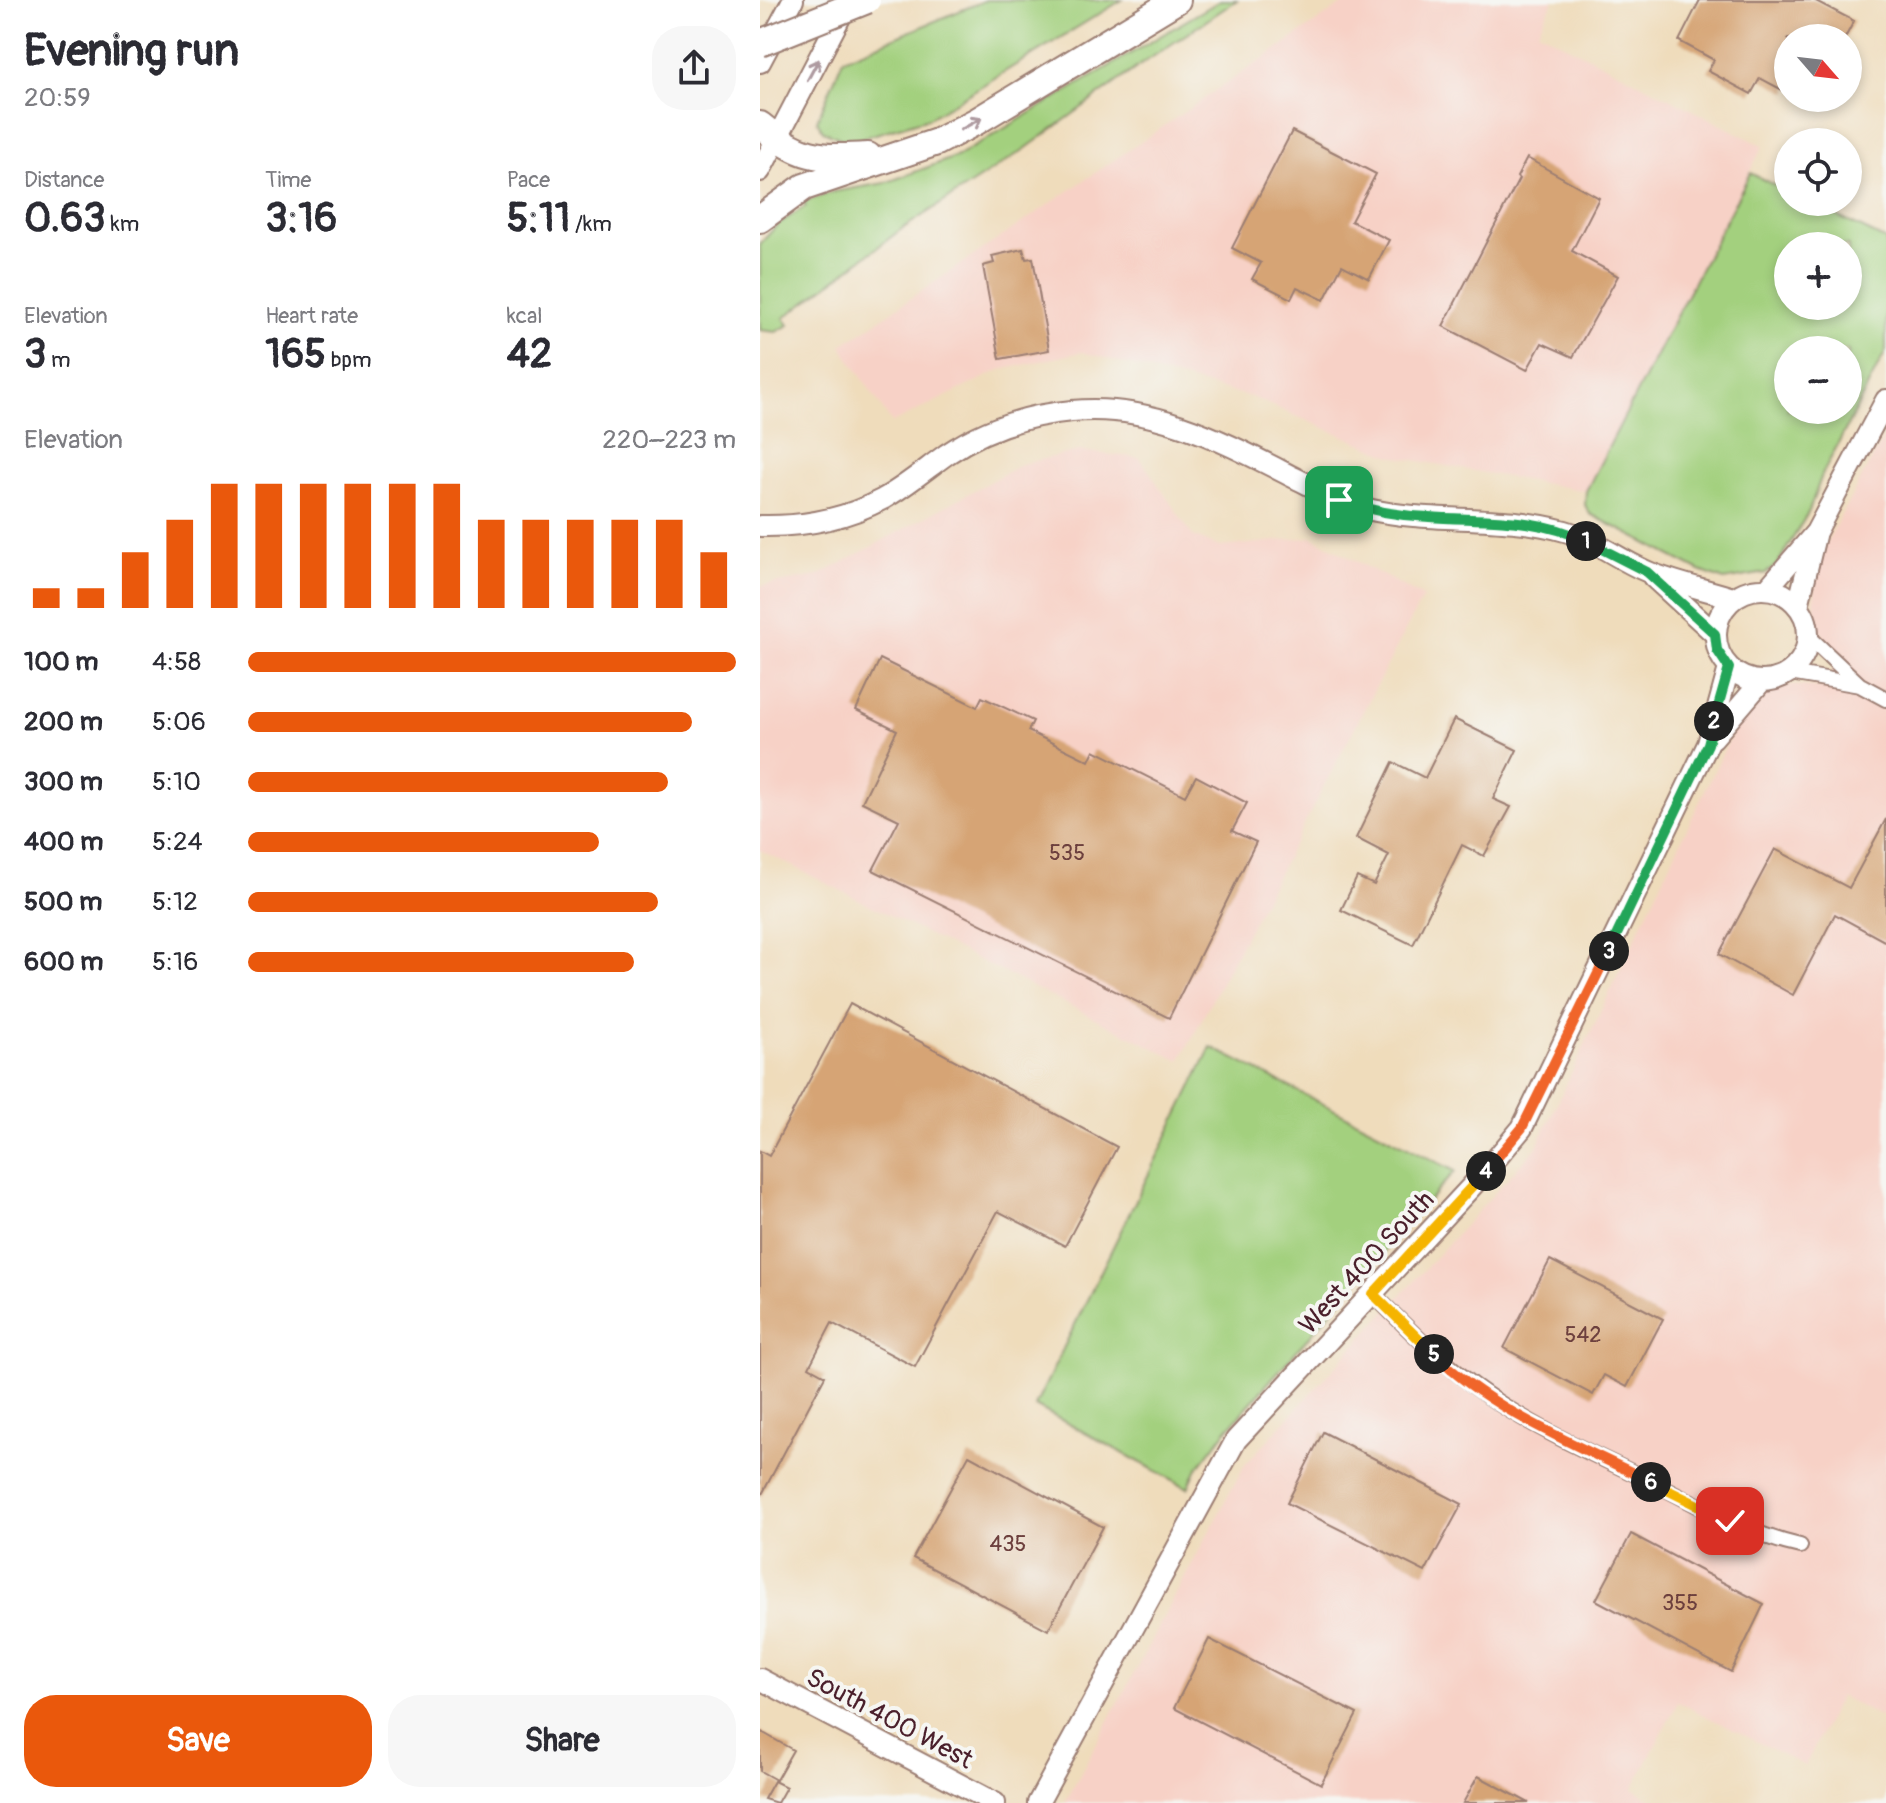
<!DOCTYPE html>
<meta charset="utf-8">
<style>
:root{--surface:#fff;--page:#f7f7f7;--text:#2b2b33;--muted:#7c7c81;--accent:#ea580c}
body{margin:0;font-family:Pangolin,sans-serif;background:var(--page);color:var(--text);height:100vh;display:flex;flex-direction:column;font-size:30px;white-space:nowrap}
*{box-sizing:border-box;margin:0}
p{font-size:26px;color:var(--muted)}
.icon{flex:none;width:44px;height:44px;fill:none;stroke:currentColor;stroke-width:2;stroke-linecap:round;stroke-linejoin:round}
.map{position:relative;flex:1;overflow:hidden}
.details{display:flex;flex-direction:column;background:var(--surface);width:760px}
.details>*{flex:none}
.needle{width:52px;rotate:118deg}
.buttons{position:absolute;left:1014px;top:24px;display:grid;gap:16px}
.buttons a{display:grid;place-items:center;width:88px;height:88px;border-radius:50%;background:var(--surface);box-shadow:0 4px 12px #0003;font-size:40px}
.pin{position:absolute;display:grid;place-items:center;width:68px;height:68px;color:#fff;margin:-34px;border-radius:16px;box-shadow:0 4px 12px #0006}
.km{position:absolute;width:40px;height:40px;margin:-20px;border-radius:50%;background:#222;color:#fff;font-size:22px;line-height:40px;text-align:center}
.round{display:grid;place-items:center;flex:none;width:84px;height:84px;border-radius:32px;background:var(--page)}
.headline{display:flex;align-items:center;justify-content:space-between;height:136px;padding:0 24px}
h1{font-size:44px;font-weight:700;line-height:60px}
.figures{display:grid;grid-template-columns:repeat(3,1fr);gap:12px;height:136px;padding:8px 24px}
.figures div{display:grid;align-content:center}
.figures b{font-size:40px;font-weight:700}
.figures small{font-size:22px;font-weight:400}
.figures p{font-size:22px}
.chart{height:224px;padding:16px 24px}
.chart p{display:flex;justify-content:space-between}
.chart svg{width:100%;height:144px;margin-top:8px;stroke:var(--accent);stroke-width:6}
.button{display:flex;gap:16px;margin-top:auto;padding:16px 24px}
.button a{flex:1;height:92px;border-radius:32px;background:var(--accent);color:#fff;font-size:32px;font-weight:700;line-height:92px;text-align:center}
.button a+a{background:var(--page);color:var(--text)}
ul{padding:0 24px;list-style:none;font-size:26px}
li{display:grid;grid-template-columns:128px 96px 1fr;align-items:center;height:60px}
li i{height:20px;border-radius:10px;background:var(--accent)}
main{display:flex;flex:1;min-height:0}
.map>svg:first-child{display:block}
.built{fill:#f7d1c6}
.green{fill:#a3d07e;stroke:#767854;stroke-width:2;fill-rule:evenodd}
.building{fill:#d6a475}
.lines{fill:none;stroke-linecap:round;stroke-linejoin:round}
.street-casing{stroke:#9c7e73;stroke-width:18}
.secondary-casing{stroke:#9c7e73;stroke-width:24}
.highway-casing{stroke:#9c7e73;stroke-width:30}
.street{stroke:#fff;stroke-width:14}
.secondary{stroke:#fff;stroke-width:20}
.highway{stroke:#fff;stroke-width:26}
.highway-bridge-casing{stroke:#9c7e73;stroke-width:30;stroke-linecap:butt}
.highway-bridge{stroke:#fff;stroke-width:26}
.oneway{stroke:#ae9aa0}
.split-1-casing{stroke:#fff;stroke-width:16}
.split-2-casing{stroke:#fff;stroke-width:16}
.split-3-casing{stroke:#fff;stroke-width:16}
.split-4-casing{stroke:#fff;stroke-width:16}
.split-5-casing{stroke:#fff;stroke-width:16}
.split-6-casing{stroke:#fff;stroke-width:16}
.split-7-casing{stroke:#fff;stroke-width:16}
.split-1{stroke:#22a559;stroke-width:10}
.split-2{stroke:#22a559;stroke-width:10}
.split-3{stroke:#22a559;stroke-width:10}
.split-4{stroke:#f0652b;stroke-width:10}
.split-5{stroke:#f5b400;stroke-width:10}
.split-6{stroke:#f0652b;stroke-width:10}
.split-7{stroke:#f5b400;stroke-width:10}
.labels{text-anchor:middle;stroke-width:8;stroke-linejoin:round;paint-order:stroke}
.number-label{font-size:22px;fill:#6d403e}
.street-label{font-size:26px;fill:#4a1f2b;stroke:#f6f6f2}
</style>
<main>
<section class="details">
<div class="headline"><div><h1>Evening run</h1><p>20:59</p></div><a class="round"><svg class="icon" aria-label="share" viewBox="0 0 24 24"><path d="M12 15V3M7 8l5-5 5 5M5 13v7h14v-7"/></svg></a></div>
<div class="figures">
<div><p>Distance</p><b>0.63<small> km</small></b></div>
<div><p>Time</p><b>3:16</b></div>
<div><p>Pace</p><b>5:11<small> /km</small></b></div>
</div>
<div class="figures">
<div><p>Elevation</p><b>3<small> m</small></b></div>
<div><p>Heart rate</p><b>165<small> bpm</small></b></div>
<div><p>kcal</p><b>42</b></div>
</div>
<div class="chart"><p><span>Elevation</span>220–223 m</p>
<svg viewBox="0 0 160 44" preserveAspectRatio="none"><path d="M5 44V38M15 44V38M25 44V27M35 44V17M45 44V6M55 44V6M65 44V6M75 44V6M85 44V6M95 44V6M105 44V17M115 44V17M125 44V17M135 44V17M145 44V17M155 44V27"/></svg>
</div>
<ul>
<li><b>100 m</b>4:58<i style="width:100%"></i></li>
<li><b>200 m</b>5:06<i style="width:91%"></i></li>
<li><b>300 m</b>5:10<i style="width:86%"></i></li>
<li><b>400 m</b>5:24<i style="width:72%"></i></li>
<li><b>500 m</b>5:12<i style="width:84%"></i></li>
<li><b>600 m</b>5:16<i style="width:79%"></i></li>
</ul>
<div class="button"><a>Save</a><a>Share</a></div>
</section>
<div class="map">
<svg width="1126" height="1803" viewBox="0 0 1126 1803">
<rect width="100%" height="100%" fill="#f6f6f2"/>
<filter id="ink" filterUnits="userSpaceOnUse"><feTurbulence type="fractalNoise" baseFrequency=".0125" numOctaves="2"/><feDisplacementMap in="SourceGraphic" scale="16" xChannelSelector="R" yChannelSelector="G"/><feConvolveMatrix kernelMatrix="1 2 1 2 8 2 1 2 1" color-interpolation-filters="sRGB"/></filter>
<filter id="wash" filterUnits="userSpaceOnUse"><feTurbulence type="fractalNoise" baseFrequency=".006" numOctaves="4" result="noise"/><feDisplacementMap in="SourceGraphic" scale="32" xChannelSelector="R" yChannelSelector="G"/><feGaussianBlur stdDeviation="1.8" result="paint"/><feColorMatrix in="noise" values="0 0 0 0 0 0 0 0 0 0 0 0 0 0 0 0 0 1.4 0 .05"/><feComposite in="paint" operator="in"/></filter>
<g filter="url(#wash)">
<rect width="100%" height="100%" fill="#efdcbb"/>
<path class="built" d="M589,0h205l-16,31 225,115 -177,345 -195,-35 -140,-59 -169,-45 -82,18 -108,53 -51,-77z
M1126,433v1287l-46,-24 -35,70 -127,-64 -45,87 25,14h-593l179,-337 292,-318 205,-434 36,-29 47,2 17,-31 -27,-31 1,-62z
M319,451l61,7 53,78 27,11 92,-10 111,60 -243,464 -420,-211v-264l58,-10 204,-112z"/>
<path class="green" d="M226,0h136l-193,118 -80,24 -26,-11 -6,-10 26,-62z
M461,0h16l-98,66 -114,83 -126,82 -115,87 5,7 -13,7 -16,-2v-86l17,-19 29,-19 -3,-4 30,-10 52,-9 73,-27z
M990,173l38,19v10h20l78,38v111l-64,124 -13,36 -32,54 -11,8 -42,7 -24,-9 -110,-57 -5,-9 1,-14zM1028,246h60v60h-60zM1028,350h60v60h-60z
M451,1047l244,124 -229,260 -30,39 -8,18 -153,-82z"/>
<g id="blocks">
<path class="building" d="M940,0h114l40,21 -9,17h-57v55l-28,-15 -9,16 -43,-23 6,-11 -35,-19z
M532,131l84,43 -25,47 38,19 -20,39 -27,-14 -18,35 -27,-13 -6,12 -39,-20 9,-16 -29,-15z
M767,158l72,40 -27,53 46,25 -45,81 -31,-14 -15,27 -84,-44 76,-147 -2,-2z
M263,249l3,10 7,-1 16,92 -49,9 -17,-93 11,-3 -2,-7z
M120,659l97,48 5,-10 51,24 -5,10 61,30 5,-11 91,46 11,-20 51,27 -15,28 24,11 -87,176 -296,-148 26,-50 -37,-18 35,-72 -41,-20z
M694,719l63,31 -24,49 18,8 -27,49 -22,-11 -49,100 -72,-35 16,-33 17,8 15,-30 -33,-17 37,-76 32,16z
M1126,819v123l-51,-28 -42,81 -74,-41 56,-105 74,39z
M90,1004l267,143 -52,99 -67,-35 -83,156 -83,-44 -23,44 16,9 -65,122v-347l9,5z
M790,1260l113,59 -36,68 -23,-12 -11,20 -89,-47z
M563,1432l139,72 -37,68 -138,-69z
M209,1455l134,72 -55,103 -135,-72z
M871,1534l133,70 -33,68 -135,-72z
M449,1639l148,75 -36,70 -147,-76z
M0,1731l33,19 -17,30 -16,-9z
M718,1776l51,27h-66z
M14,1781l12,6 -9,16 -13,-4z"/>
</g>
</g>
<g filter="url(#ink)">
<use href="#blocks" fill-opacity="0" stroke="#9c7e73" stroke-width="2"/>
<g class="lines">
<g class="street-casing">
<path id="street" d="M1048,636l52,49 26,14
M1030,673l70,12
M613,1294c36,36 72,72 114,101 53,37 116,63 173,91 46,23 90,49 140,60"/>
</g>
<g class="secondary-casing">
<path id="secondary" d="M0,62l33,-62
M0,171l87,-167
M0,526c42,1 85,-7 123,-27 23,-13 43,-30 64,-45 37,-25 81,-39 125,-43 82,-8 152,31 223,67 23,11 46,25 72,31 65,15 133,4 198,22 29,8 54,29 81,40 28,12 59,18 87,27
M893,577l62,57
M956 635a46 46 0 1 1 92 0a46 46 0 1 1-92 0Z
M1007,589l49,-57 70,-132
M1038,606l17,-70
M953,738l48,-56
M0,1679l235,124
M278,1803l198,-363 249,-268 37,-44 186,-384 21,-76"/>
</g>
<g class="highway-casing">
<path id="highway" d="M0,125c40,33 57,34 108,31
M0,219l44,-32 133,-45 40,-21 200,-121"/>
</g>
<use href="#street" class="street"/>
<use href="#secondary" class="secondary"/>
<use href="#highway" class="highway"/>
<g class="highway-bridge-casing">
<path id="highway-bridge" d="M0,43l107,-43"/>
</g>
<use href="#highway-bridge" class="highway-bridge"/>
</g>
<defs><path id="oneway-shaft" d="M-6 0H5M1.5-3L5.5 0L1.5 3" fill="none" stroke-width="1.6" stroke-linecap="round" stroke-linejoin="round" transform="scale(2)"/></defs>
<g class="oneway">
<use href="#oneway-shaft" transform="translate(53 70) rotate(-62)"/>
<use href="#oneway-shaft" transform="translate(211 124) rotate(-29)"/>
</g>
</g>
<g class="lines" filter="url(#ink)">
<g class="split-1-casing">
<path id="split-1" d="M579,500c29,10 59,16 90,17 53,4 109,-1 157,24"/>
</g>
<g class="split-2-casing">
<path id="split-2" d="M826,541l61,31 68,62 2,16 12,18 -15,53"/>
</g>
<g class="split-3-casing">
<path id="split-3" d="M849,951l99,-207 6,-23"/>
</g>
<g class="split-4-casing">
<path id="split-4" d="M726,1171l36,-43 87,-177"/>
</g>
<g class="split-5-casing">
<path id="split-5" d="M674,1354l-61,-60 113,-123"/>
</g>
<g class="split-6-casing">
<path id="split-6" d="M674,1354c59,58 144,91 217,128"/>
</g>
<g class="split-7-casing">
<path id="split-7" d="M891,1482l79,39"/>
</g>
<use href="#split-1" class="split-1"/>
<use href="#split-2" class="split-2"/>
<use href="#split-3" class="split-3"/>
<use href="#split-4" class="split-4"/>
<use href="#split-5" class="split-5"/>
<use href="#split-6" class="split-6"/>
<use href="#split-7" class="split-7"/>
</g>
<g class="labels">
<g class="number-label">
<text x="307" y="860">535</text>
<text x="823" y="1342">542</text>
<text x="248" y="1551">435</text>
<text x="920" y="1610">355</text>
</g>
<g class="street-label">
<text transform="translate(606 1262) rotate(-47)" y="9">West 400 South</text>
<text transform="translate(130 1718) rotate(28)" y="9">South 400 West</text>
</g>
</g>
</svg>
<div class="buttons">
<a><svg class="needle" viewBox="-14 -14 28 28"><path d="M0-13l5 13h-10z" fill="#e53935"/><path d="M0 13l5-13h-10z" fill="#7c7c81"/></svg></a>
<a><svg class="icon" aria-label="locate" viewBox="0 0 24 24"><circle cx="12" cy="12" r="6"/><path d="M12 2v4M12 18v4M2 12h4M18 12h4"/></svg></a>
<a>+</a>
<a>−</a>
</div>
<div class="pin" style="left:579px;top:500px;background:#1e9e55"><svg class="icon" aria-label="arrive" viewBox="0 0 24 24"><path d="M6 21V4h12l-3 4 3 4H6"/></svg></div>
<div class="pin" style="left:970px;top:1521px;background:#d93025"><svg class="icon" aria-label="check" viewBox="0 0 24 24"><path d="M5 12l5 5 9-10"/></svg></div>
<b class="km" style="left:826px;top:541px">1</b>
<b class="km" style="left:954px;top:721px">2</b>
<b class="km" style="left:849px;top:951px">3</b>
<b class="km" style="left:726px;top:1171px">4</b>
<b class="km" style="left:674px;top:1354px">5</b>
<b class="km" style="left:891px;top:1482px">6</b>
</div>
</main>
